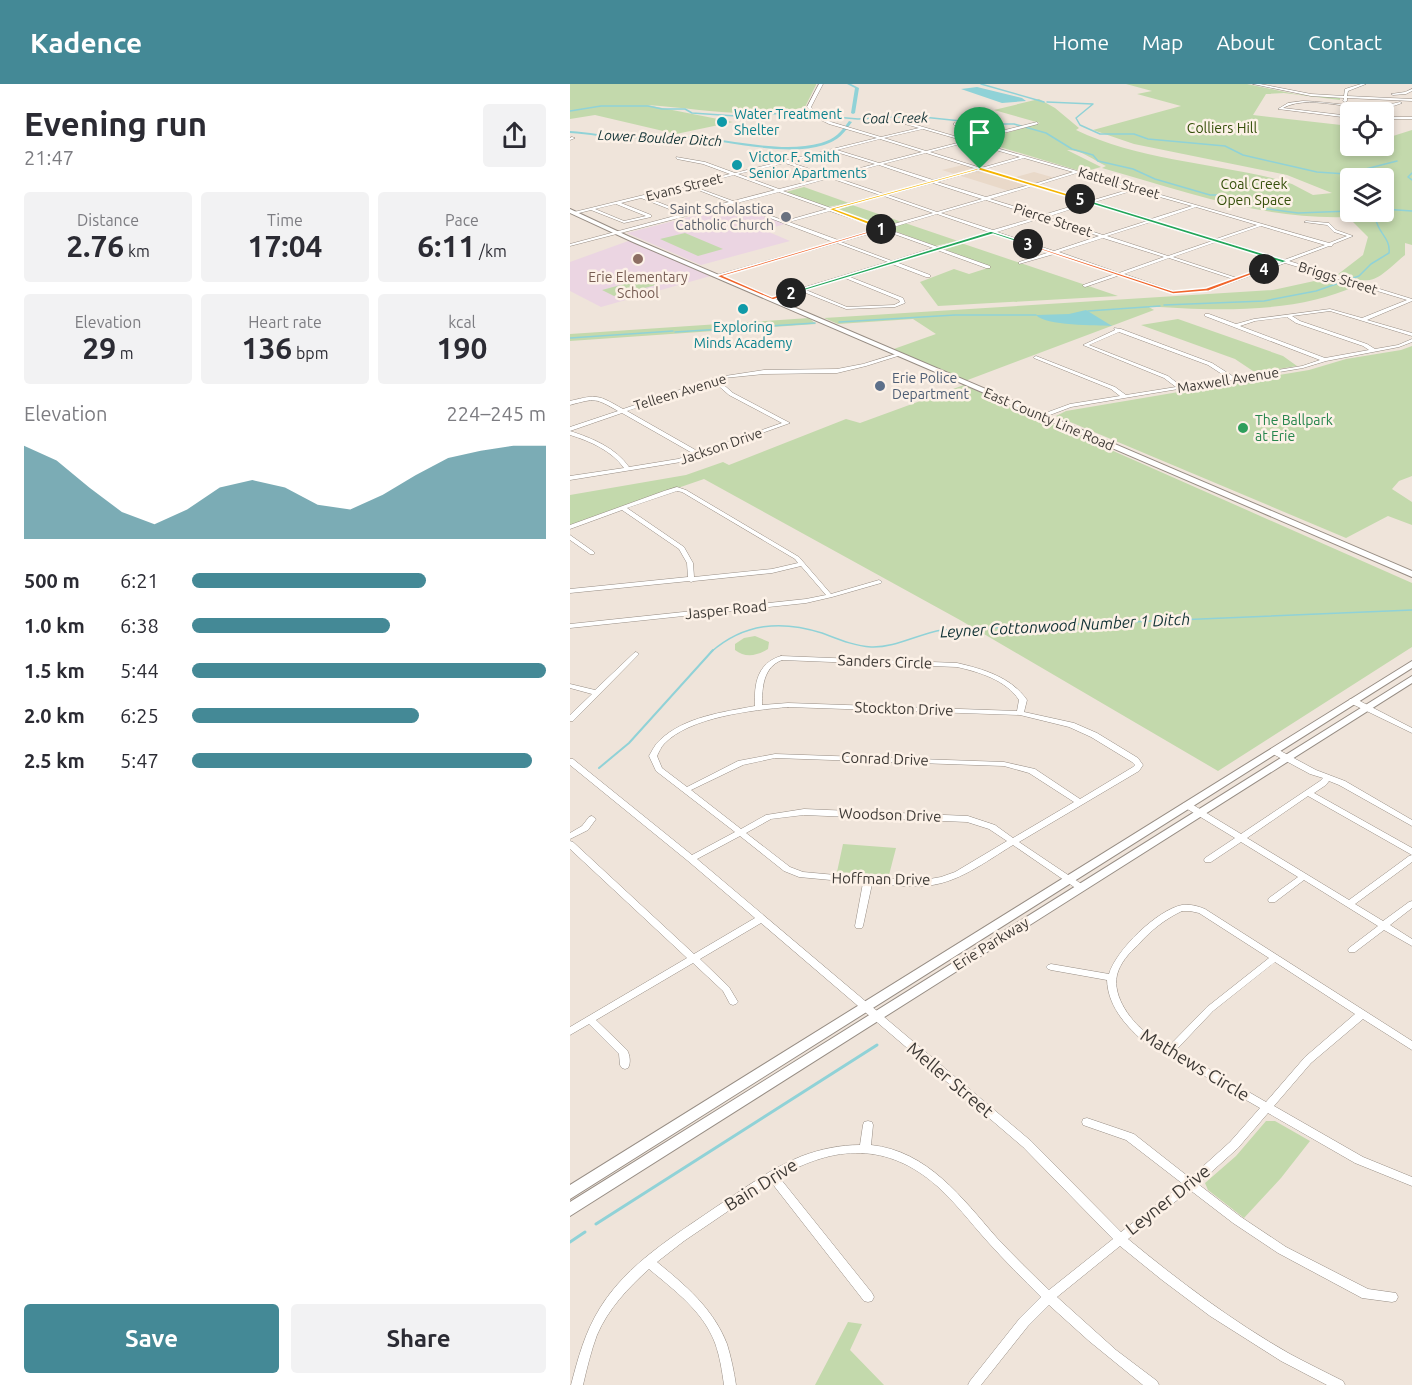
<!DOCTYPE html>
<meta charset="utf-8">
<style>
:root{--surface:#fff;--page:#f2f2f3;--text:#2b2b33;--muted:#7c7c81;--accent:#448996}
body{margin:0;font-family:Ubuntu,sans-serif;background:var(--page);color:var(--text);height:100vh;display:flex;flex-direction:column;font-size:22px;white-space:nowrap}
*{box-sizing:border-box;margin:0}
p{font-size:20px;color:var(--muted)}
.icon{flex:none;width:33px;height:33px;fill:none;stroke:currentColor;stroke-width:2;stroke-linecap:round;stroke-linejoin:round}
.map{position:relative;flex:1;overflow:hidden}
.details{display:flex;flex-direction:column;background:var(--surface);width:570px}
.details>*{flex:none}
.buttons{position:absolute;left:770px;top:18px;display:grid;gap:12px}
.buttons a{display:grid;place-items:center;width:54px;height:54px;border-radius:6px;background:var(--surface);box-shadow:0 3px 9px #0003;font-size:30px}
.pin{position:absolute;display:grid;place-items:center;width:51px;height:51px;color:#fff;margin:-62px -26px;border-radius:50% 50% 50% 0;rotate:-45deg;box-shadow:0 0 6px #0007}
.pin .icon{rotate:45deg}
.km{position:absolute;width:30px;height:30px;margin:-15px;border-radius:50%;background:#222;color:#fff;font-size:16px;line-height:30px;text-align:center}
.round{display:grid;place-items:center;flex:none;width:63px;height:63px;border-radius:6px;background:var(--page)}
.summary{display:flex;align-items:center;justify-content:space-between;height:102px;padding:0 24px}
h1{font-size:33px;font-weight:700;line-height:45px}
.stats{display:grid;grid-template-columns:repeat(3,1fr);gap:9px;height:102px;padding:6px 24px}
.stats div{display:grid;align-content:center;border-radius:6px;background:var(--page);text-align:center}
.stats b{font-size:30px;font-weight:700}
.stats small{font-size:16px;font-weight:400}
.stats p{font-size:16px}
.chart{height:168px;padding:12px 24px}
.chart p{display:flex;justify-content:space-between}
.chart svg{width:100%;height:108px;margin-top:6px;fill:var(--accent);opacity:.7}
.cta{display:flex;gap:12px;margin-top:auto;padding:12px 24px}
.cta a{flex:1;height:69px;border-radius:6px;background:var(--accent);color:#fff;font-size:24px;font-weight:700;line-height:69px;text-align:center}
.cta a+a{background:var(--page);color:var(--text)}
ul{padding:0 24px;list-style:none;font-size:20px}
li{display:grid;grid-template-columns:96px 72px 1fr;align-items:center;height:45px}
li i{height:15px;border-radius:8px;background:var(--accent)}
header{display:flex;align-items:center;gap:36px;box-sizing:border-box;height:84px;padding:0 30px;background:var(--accent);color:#fff}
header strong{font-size:28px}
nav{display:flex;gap:33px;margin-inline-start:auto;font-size:21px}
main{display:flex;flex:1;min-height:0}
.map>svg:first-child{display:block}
.built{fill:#e9d9c9}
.education{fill:#ebd5e2}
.green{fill:#c3d9ac;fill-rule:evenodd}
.water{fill:#90d2d7}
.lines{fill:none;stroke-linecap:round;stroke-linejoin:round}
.stream-far2{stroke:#90d2d7;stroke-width:1.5}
.stream-far1{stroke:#90d2d7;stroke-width:2}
.stream{stroke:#90d2d7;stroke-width:3}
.canal{fill:#90d2d7;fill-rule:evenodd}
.minor-casing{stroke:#978d84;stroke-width:1}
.major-casing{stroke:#978d84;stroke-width:2}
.minor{fill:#fff;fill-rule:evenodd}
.major{fill:#fff;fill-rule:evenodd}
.split-1{fill:#f5b400;stroke:#fff;stroke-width:1.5}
.split-2{fill:#f0652b;stroke:#fff;stroke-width:1.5}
.split-3{fill:#22a559;stroke:#fff;stroke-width:1.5}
.split-4{fill:#f0652b;stroke:#fff;stroke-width:1.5}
.split-5{fill:#22a559;stroke:#fff;stroke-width:1.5}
.split-6{fill:#f5b400;stroke:#fff;stroke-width:1.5}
.culture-dot{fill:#0f9aa8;stroke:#fcf1e7;stroke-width:2}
.worship-dot{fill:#6b7280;stroke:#fcf1e7;stroke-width:2}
.education-dot{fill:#8d6e63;stroke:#fcf1e7;stroke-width:2}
.service-dot{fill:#5c6f8a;stroke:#fcf1e7;stroke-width:2}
.leisure-dot{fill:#2e9e5b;stroke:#fcf1e7;stroke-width:2}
.labels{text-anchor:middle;stroke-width:5;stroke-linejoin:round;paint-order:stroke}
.far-culture-label{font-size:14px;fill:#0d838f;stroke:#fcf1e7;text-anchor:start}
.far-water-label{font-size:14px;font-style:italic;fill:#113235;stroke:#fcf1e7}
.far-park-label{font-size:14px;fill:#36500b;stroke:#fcf1e7}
.far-street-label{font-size:14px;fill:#3e3a36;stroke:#fcf1e7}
.far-worship-label{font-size:14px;fill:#5b616d;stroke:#fcf1e7;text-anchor:end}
.far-education-label{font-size:14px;fill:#785e54;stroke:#fcf1e7}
.far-service-label{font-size:14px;fill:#4e5e75;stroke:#fcf1e7;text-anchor:start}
.far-leisure-label{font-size:14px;fill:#27864d;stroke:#fcf1e7;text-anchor:start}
.street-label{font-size:15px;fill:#3e3a36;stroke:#fcf1e7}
.water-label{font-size:16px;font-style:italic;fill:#113235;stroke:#fcf1e7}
.near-street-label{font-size:18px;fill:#3e3a36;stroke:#fcf1e7}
</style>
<header>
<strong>Kadence</strong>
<nav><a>Home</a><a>Map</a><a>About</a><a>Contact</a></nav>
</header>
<main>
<section class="details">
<div class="summary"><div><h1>Evening run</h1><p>21:47</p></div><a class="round"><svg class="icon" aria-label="share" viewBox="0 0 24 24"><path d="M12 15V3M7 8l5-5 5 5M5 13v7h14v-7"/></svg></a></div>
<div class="stats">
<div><p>Distance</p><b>2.76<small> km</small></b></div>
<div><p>Time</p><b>17:04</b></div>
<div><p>Pace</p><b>6:11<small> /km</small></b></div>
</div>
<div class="stats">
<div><p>Elevation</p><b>29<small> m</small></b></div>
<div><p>Heart rate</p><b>136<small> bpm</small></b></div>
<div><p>kcal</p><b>190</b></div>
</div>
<div class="chart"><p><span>Elevation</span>224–245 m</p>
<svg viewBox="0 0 160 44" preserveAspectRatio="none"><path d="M0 44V6L10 12L20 23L30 33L40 38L50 32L60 23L70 20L80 23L90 30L100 32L110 26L120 18L130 11L140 8L150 6L160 6V44z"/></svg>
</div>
<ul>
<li><b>500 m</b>6:21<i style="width:66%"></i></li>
<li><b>1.0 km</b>6:38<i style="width:56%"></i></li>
<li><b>1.5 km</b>5:44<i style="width:100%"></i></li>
<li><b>2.0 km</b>6:25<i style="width:64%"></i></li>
<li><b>2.5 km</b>5:47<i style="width:96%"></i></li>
</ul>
<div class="cta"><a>Save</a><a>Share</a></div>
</section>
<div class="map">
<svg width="842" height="1301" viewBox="0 0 842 1301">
<rect width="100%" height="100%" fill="#efe4da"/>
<path class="built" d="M393,81l46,14 25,-7 21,6 -46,13 -67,-21z"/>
<path class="education" d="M166,121l49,19 -21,6 26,11 -89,24 -74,-32z
M61,156l83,35 -113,32 -31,-16v-29z"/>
<path class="green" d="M0,0h246v1l-11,22c-54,14 -105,1 -158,-2l86,17 -57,12 -81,-19 -25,4z
M556,0h121l48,10 45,4v2l-56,-7 -18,1 -13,21 97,11v20h33v-10h10l19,-6v115l-7,-2v12c-30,25 -28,31 -68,20l26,-20 5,-18 -20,-20c-87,3 -163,-26 -246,-49l4,-2c-12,-6 -26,-17 -39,-16l34,17 -18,5 -103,-31 60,-18 -46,-13 45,-11 16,9 24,20 -3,2c61,29 132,33 196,48l20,6 21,11 19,-2 -45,-18 -153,-31 -41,-14 88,-24 -44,-12 15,-3zM780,94h33v34h-33z
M234,103l45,16 -21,4 -42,-15z
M282,121l50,17 -22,4 -43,-16z
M335,139l53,18 -23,5 -46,-17z
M115,149l38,16 -25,7 -38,-17z
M391,159l157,53 -180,10 -18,-24 34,-13 15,5 22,-7 -45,-17v-2z
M758,194l27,8c-58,28 -145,25 -208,20l7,4 -189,71 -74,-31 45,-16 -23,-15 -75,5 -14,-6 449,-28z
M73,195l13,6 -42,11 -12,-6z
M239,234l7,6 -246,17v-7z
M608,235l105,37 14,10 -41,7 -21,-14 -94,-34z
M842,262v130l-13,5 -7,8 20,13v23l-24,-9 -42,22 -290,-122 10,-5 243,-41 37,-11 55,-9z
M394,301l448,198v64l-194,124 -258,-151 -256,-141 -134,46v-30l116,-20 37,-13 6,3 117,-46 14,4z
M185,552l14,6 -1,7c-11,7 -23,9 -33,1v-6l9,-6z
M273,760l53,4 -7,27 -52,-3z
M696,1037h9l35,20 -29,37 -37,40 -36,-28 -3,-7 31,-27z
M278,1238l14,2 -12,26 34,35h-69z"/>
<path class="water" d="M407,3l45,11 4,3 -24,2 -41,-14z
M516,226l26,16c-15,-1 -67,0 -76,-11l33,-1z"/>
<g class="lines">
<path class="stream-far2" d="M411,0l63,18
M477,18l46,2 -17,14 4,7 20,9h34l14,5 77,7 18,9 74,17 29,2 51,-13
M0,27l31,-5h47l14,3h23l7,4 44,3 53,-3 69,6 55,-3 77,8h24l32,9 26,16 21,6 5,6 35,8 22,10 55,16h14l44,14 30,4 52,-2
M842,89l-4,4 4,3
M813,125l29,2
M784,128l19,4 -2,-4
M594,221l100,-4 52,-10 43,-15 12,-12 18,-11c2,-15 -12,-21 -13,-34l-4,-1
M518,227l72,-5
M269,238l116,-7h81
M105,248l140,-9
M0,254l103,-7
M141,568c33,-29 70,-32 111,-19 16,6 32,13 49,14 24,1 47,-13 71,-17l470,-20"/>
<path class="stream-far1" d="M29,684l30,-25 84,-93"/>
<path class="stream" d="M26,1140l281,-179
M0,1158l15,-10"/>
<path class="canal" d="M277,0h4l8,4 -4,25 -2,1 -2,-1 4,-25z
M279,37l3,1c-9,12 -13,18 -28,23 -38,12 -95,-4 -134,-7 -21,-2 -43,1 -65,0 -18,0 -36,-4 -55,-5v-2c18,1 36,5 55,5 21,1 43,-2 64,0 40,3 93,18 132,7 14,-4 20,-11 28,-22z"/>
<g class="minor-casing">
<path id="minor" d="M249,0h4l-12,23 8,9 12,6 50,15 38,-9 -14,-4 1,-2 62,18 21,-6 -35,-9v-2l39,10 44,-11 1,2 -42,11v1l-24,5 357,102 18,-7 -13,-4 -7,-7 -23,-3 2,-1 23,2 7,7 17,6 -20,8 -1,2h-3l-40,15 123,38v2l-45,19 45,13v3l-82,-25 -38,5 8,5 67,23 8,5 23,-4 14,-6v3l-13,5 -73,14 -23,7 -232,39 -29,11 -2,-1v-2l30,-11 50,-8 -9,-7 -77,-31v-1l2,-1 79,31 11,8 50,-8 -12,-9 -81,-33 32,-15 -1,-2 7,1 91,34 22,14 68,-11 18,-6 -115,-44v-2h4l27,10 18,-5 76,-10 32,9 45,-18 -122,-37 -76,28 -36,2 -53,-18 -35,12 -2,-1v-1l32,-11 -61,-20 -35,10v-2l31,-10 -57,-19 -51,16 48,17v2h-4l-49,-18 -41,12 34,13v2h-4l-34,-13 -42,13 53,21 2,5 -10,4 -49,2 -45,-18 -30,9h-2v-2l119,-36 -51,-19 -120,34v-2l116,-33 -100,-38 -163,42v-2l112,-30 -41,-16 -20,5 30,12v2l-27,6 -33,-13 -16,4 -2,-1 1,-1 156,-38 -27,-10 -26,-5 -1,-2 29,5 30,11 142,-35 -48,-14 -12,-6 -10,-11zM353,45l42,12 -39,10 -42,-13zM310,55l42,13 -43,11 -42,-13zM398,58l52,15 -39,11 -51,-16zM263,67l42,13 -44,12 -42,-14zM356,69l51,16 -44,11 -50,-16zM454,74l49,14 -39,12 -49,-15zM215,79l42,14 -48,12 -41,-15zM309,81l50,17 -45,12 -50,-17zM410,86l49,15 -43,12 -49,-15zM507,89l54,16 -41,12 -52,-16zM164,91l41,15 -42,11 -41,-15zM260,94l50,17 -49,13 -48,-17zM363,99l49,16 -45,13 -49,-17zM118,102l41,16 -43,11 -41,-16zM463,102l53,16 -43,13 -53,-16zM565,106l57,16 -41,13 -56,-17zM209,108l48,17 -42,12 -48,-18zM314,112l49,17 -50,14 -48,-18zM416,116l52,17 -45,13 -52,-17zM520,119l57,18 -44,14 -56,-18zM46,120l30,12 -22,5 -29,-12zM626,123l61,18 -41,14 -61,-18zM260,127l49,17 -41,12 -49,-18zM367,130l52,18 -51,15 -51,-18zM472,134l57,18 -45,15 -57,-19zM581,138l61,19 -44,15 -61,-20zM691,142l64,19 -41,15 -64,-20zM313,146l50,18 -41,13 -51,-19zM533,154l61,19 -45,16 -60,-21zM646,158l64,19 -43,17 -64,-21zM599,174l64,21 -25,10 -35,2 -49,-17zM275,194l54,22 1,2 -6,3 -47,2 -41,-17zM717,233l9,6 67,23 6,4 -44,8 -85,-32 15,-5zM549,248l89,33 20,13 -47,8 -13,-10 -79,-31z
M683,0h7l51,10 33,2 1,-7 16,-5h5l-18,7 -1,5 65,3v2l-65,-3v3l-2,1 -2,-1 1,-3 -33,-2z
M842,5v2l-6,3 -13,1 -2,-1 14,-2z
M733,17c32,1 65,10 97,1l2,1c-37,16 -88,-12 -119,5l67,8v2l-72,-9 10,-6z
M813,33h29v2h-29z
M2,53l3,1 -5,2v-2z
M329,269l2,1v1l-35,11 -29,7 -73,1 -40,4 -6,2 15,13 57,30 -109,39 -111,18v-4l54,-8c-12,-17 -34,-27 -54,-33v-4c22,7 46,17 59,36l49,-8 16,-5 -72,-41 -52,18v-4l48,-16c-23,-13 -22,-13 -48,-6v-4c28,-7 28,-6 53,8l89,-30v-1l52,-8 73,-1 26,-5zM144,298l15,13 53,28 -83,29 -72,-41z
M107,403l9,3 113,67 32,37 48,-14 3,2 -1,1 -49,14 -26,6 -236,25v-4l236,-25 20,-4 -25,-29 -29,7 -78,8 -3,1 -2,-1 -119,12v-4l118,-12 -1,-14 -8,-14 -57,-39 -52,19v-4l94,-34zM107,407l5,1 113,67 3,4 -26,6 -78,8 -1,-14 -9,-16 -57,-39z
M0,451l24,17v2h-4l-20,-14z
M66,568l3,2 -1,1 -65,66h-3v-6l22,-21 -22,-6v-4l25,6 39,-37z
M211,572l176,7c26,6 54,14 70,37l-3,12 50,11 23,10 41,25 5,7 -4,6 -120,71 64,43 1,2 -1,2h-6l-64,-44c-28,17 -56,39 -89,41 -17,1 -35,-1 -52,-2l-9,42 -1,2h-6l-1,-2 8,-43 -64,-6 -15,-6 -44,-35 -43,23 334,282 90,91 62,-48 -57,-44 -43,-15 -1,-3 1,-3 4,-1 47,16 56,44 40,-36 30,-34 -118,-68c-18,-16 -34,-35 -35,-60l-56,-10 -3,-1 -2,-2 2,-2 3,-1 58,10c7,-24 48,-64 73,-69 8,-1 16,1 23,4l207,132v9l-49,-31 -52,44 -37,43 89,51 49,20v9l-57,-23 -87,-50 -30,35 -40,36 43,33 45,30 82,42 28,4 2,4 -2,4 -4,1 -30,-4 -84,-45 -45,-30 -43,-33 -62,49c51,42 104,82 162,115 17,9 35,18 53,27l2,4h-18l-46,-24 -71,-45 -48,-36 -42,-34 -63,51 59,53 41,31 2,4h-16l-54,-44 -40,-36 -21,21 -47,59h-13l2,-4 50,-63 21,-21c-18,-18 -37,-37 -54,-56 -17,-19 -32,-39 -50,-55 -50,-44 -102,-41 -158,-9l93,116 2,4 -2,4 -4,1 -4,-1 -93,-119 -87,59 -27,21c28,23 56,46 70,82 4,13 7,27 9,41h-12c-2,-14 -4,-28 -9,-42 -12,-32 -41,-53 -66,-74 -21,19 -41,40 -52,66 -6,16 -10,33 -14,50h-12c7,-27 14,-53 29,-77 27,-44 74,-72 116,-101 28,-18 55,-39 86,-51 19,-7 38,-11 58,-11l3,-20 1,-3 4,-1 4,1 1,3 -2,20c57,6 91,53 126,93 17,18 34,35 52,52l64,-51 -90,-92 -262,-224 -61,36 29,28 9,15 -2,2 -3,1 -3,-1 -7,-13 -30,-28 -97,57 31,30c3,5 4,13 1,18l-3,1 -3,-1 -2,-3 -1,-11 -30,-30 -19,11v-8l117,-69 -117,-109v-8l3,1 121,112 61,-36 -67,-57 -118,-96v-6h3l119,96 43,-23 -79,-61 -7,-15c3,-5 6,-12 11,-16 24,-23 63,-28 95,-34 -1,-22 2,-43 26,-50zM212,576l175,7c22,5 49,13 62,33l-2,11 -229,-8 -26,2c0,-17 1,-38 20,-45zM218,623l232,8 49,12 22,10 41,25 3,3 -2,2 -53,32 -45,-30 -31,-7 -229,-8 -37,7 -51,26 -25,-19 -5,-12c2,-4 4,-9 7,-12 25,-27 89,-34 124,-37zM205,674l229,8 25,7 45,29 -61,36 -18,-13 -27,-9 -164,-7 -38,6 -25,14 -50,-39 52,-25zM234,731l163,7 22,7 18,12 -52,31 -14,5 -17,3 -56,-2 -65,-6 -13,-5 -44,-34 25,-14zM612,827h8l9,2 70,45 -62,49 -38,39c-7,-4 -14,-7 -20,-11 -17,-12 -37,-38 -32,-60 3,-12 12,-22 21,-30 12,-14 27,-26 44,-34zM705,878l80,52 -50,43 -39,45 -90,-52 37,-39z
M780,615h6l56,29v5l-62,-30 -1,-2z
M701,665h6l39,21 29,11 67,39v6l-73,-41 -10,-4 -3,4 -12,8 98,55v7l-104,-59 -61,42 102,62 60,-44 3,-1v7l-57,42 28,17 26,-19 3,-1v7l-22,17 22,14v7l-28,-16 -29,22h-6l-1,-2 1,-2 29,-22 -74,-46 -29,22h-6l-1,-2 1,-2 29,-21 -57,-35 -30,20h-6l-1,-2 1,-2 30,-20 -51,-31 -1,-2 1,-2h6l51,31 79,-53 3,-3 -13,-4 -39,-21 -1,-2z
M22,732l4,3 -8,11 -18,9v-6l12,-7 7,-9z"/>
</g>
<g class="major-casing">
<path id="major" d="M0,125l60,28 782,334v6l-779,-335 -63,-29z
M842,577v7l-842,531v-14z
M842,592v7l-842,533v-14z"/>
</g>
<use href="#minor" class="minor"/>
<use href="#major" class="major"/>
</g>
<path class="split-1" d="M408,84l4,1 -146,40 49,18 -3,3 -54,-21z"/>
<path class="split-2" d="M309,144l4,1 -159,47 48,21 19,-6 3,2 -21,7 -57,-24z"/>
<path class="split-3" d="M421,147l40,13 -5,1 -33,-11 -200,60 -5,-1z"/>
<path class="split-4" d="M456,159l147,48 33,-3 56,-20 5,1 -58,22 -36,3 -147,-49z"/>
<path class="split-5" d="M508,114h4l206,63 -26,9v-2l18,-6 -202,-62z"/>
<path class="split-6" d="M410,83l102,31 1,1 -5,1 -100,-30z"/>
<g class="culture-dot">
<circle cx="152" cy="38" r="6"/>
<circle cx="167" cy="81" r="6"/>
<circle cx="173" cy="225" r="6"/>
</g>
<circle class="worship-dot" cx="216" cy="133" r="6"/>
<circle class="education-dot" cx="68" cy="175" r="6"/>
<circle class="service-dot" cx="310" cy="302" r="6"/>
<circle class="leisure-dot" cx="673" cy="344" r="6"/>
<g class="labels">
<g class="far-culture-label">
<text x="164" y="35">Water Treatment<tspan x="164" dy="16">Shelter</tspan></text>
<text x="179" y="78">Victor F. Smith<tspan x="179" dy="16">Senior Apartments</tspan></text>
<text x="173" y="248" text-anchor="middle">Exploring<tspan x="173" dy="16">Minds Academy</tspan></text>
</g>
<g class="far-water-label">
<text transform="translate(325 34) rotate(-1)" y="5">Coal Creek</text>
<text transform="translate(90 54) rotate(3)" y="5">Lower Boulder Ditch</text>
</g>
<g class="far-park-label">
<text x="652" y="49">Colliers Hill</text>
<text x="684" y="105">Coal Creek<tspan x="684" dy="16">Open Space</tspan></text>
</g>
<g class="far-street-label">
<text transform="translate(549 99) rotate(16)" y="5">Kattell Street</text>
<text transform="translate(114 103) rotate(-14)" y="5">Evans Street</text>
<text transform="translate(483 136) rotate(18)" y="5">Pierce Street</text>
<text transform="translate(768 194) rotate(17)" y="5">Briggs Street</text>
<text transform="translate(658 296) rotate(-9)" y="5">Maxwell Avenue</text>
<text transform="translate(110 308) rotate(-17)" y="5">Telleen Avenue</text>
<text transform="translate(479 335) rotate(23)" y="5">East County Line Road</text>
<text transform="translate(151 362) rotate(-19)" y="5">Jackson Drive</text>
</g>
<g class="far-worship-label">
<text x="204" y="130">Saint Scholastica<tspan x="204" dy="16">Catholic Church</tspan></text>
</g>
<g class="far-education-label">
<text x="68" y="198">Erie Elementary<tspan x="68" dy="16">School</tspan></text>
</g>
<g class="far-service-label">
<text x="322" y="299">Erie Police<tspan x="322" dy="16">Department</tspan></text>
</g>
<g class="far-leisure-label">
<text x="685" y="341">The Ballpark<tspan x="685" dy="16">at Erie</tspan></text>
</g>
<g class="street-label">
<text transform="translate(156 526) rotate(-6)" y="5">Jasper Road</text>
<text transform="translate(315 578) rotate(2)" y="5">Sanders Circle</text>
<text transform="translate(334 625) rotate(2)" y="5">Stockton Drive</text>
<text transform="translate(315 675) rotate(2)" y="5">Conrad Drive</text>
<text transform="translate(320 731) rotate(2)" y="5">Woodson Drive</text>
<text transform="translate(311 795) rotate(1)" y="5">Hoffman Drive</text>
<text transform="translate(421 860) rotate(-32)" y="5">Erie Parkway</text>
</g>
<g class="water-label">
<text transform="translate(495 541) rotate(-3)" y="6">Leyner Cottonwood Number 1 Ditch</text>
</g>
<g class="near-street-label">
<text transform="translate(625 981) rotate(31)" y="6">Mathews Circle</text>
<text transform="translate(380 996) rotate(40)" y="6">Meller Street</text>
<text transform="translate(191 1101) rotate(-32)" y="6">Bain Drive</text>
<text transform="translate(598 1116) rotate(-38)" y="6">Leyner Drive</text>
</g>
</g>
</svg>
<div class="buttons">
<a><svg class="icon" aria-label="locate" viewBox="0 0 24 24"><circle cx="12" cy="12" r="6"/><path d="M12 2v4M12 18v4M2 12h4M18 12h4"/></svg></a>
<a><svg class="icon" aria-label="layers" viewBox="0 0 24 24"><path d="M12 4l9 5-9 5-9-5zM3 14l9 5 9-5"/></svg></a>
</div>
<div class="pin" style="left:410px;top:85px;background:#1e9e55"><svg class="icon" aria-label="arrive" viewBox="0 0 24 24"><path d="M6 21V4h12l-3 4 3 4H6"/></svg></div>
<b class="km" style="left:311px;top:145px">1</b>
<b class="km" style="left:221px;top:209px">2</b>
<b class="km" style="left:458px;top:160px">3</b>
<b class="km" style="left:694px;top:185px">4</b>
<b class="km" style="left:510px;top:115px">5</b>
</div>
</main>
